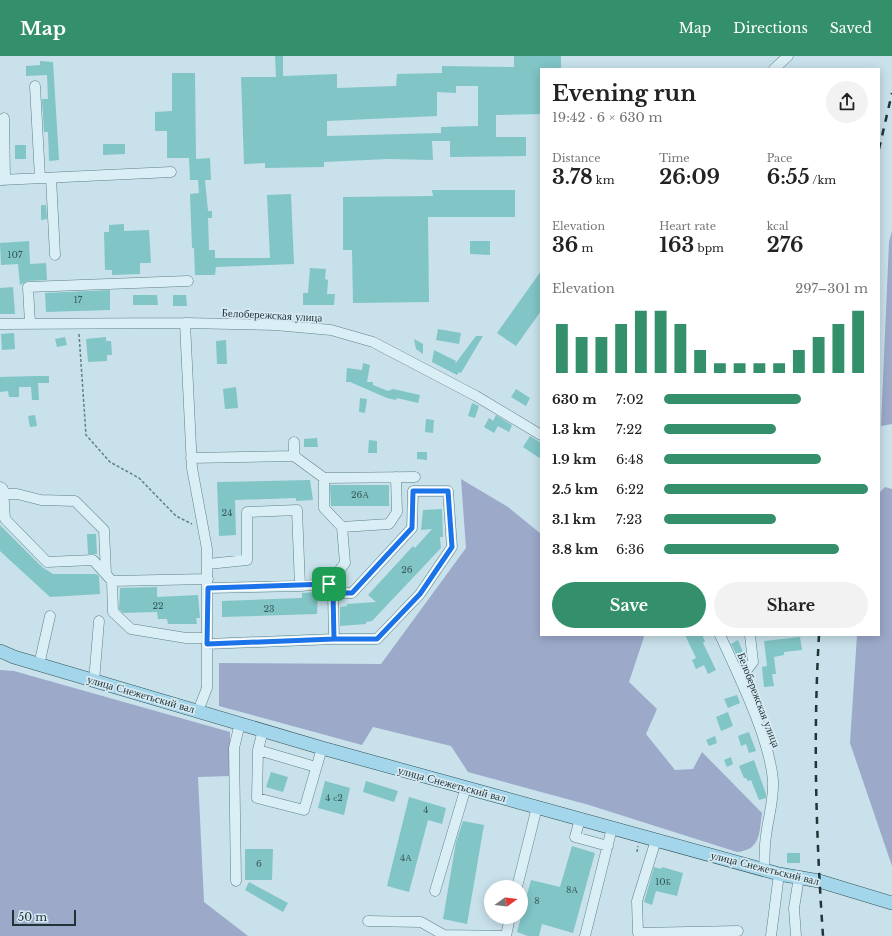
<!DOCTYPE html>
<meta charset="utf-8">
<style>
:root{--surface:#fff;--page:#f2f2f2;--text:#222;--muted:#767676;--accent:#33906a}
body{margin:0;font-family:"Libre Baskerville",serif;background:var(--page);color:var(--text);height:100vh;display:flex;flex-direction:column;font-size:15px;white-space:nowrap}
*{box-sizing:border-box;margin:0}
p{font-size:13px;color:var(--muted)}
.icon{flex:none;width:22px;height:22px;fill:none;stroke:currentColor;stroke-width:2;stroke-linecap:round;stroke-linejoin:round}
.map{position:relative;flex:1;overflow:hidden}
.drawer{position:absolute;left:540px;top:12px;width:340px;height:568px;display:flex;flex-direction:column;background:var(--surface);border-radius:0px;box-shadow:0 2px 10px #0003}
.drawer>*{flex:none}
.needle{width:26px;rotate:75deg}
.buttons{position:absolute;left:484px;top:824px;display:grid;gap:8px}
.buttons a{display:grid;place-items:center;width:44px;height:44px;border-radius:50%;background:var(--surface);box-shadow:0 2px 10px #0003;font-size:20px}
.scale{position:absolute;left:12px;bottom:10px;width:64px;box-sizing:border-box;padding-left:4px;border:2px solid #213537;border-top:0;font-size:11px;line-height:14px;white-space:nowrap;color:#213537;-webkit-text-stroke:3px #d7eaf3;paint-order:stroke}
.pin{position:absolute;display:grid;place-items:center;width:34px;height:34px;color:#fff;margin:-17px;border-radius:8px;box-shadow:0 2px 6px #0006}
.round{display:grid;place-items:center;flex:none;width:42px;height:42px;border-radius:21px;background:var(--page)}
.summary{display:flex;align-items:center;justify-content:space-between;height:68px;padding:0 12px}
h1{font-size:22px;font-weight:700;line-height:30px}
.metrics{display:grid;grid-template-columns:repeat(3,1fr);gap:6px;height:68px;padding:4px 12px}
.metrics div{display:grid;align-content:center}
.metrics b{font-size:20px;font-weight:700}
.metrics small{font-size:11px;font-weight:400}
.metrics p{font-size:11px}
.chart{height:112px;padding:8px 12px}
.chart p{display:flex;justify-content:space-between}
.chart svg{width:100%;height:72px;margin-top:4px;stroke:var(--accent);stroke-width:6}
.primary-button{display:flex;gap:8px;margin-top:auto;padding:8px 12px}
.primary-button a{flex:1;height:46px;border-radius:24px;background:var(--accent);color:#fff;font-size:16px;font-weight:700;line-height:46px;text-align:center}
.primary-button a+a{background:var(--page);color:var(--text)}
ul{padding:0 12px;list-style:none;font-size:13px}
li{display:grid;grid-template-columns:64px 48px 1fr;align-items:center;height:30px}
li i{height:10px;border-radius:5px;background:var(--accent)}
header{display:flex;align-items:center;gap:24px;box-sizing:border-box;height:56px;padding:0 20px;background:var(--accent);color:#fff}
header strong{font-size:19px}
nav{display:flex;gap:22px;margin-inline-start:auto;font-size:14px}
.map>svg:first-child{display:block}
.green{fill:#9ca9c9}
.building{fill:#81c5c6;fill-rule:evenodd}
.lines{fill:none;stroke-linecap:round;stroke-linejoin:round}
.minor-casing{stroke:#5e8186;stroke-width:11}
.major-casing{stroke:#325254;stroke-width:14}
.path{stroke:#5e8186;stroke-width:1.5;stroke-dasharray:3 2;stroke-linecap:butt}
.minor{stroke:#daeef6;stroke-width:10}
.major{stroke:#a3d6eb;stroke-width:13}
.rail{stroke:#213537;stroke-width:2.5;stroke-dasharray:7 7;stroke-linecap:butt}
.route-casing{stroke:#fff;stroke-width:8}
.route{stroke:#1a73e8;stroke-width:5}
.labels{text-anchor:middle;stroke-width:3.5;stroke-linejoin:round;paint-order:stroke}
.number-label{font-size:9px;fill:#39595b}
.street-label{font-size:11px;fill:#213537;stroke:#d7eaf3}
</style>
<header>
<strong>Map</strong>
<nav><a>Map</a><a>Directions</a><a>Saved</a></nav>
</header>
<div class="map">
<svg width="892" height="880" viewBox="0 0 892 880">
<rect width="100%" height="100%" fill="#c8e1eb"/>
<path class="green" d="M892,175v193l-11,2 8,-184z
M461,423l47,28 33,27v101h102l1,2 -15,45 28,27 -11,25 29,36 18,-1 9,-17 60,61c-3,20 -1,37 -25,39l-148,-47 -121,-33 -17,-26 -78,-19 -11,18 -143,-39v-43l162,1 85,-116z
M885,431l7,2v377l-42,-123 7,-108h22v-142z
M0,614l14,1 216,61v44l-32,1 6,125 44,34h-248z"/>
<path class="building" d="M275,0h8v20l54,-2v14l59,-2 1,-12 45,-1v-7l72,1v-11h47v13h-20v45l-45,1v22h30v19l-76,1v-16h-18l1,19 -45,-1 -64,3v5l-59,1v-5l-21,1 -3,-87h35zM456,30h22v40l-37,1v6l-114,3v-15l110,-5v-24l19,1z
M40,5l13,1 6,98 -10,1 -1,-29h-4l-2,-33h6l-1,-24 -21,1v-10l14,-1z
M172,17h23l1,86 14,-1 1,22h-6l3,31h4v7h-4l1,32h6v8h55l-3,-63 24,-1 3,70 -78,3 -1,8h-20l-1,-27h-2l-2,-54 9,-1 -1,-13h-8l-1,-22h-22v-27h-12v-19l17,-1z
M103,88h22v10l-22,1z
M15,89h11v14h-11z
M432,134h83v27h-87l1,85 -76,1 -1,-53h-9v-53l90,-1z
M41,149h5l1,14 -6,1z
M124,168v7l25,-1 2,33h-11v11l-28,1v-5h-7l-1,-38h5v-7z
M29,185l1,23 16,-1 1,17 -20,1 -7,4 -2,-21 -17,1 -1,-22z
M470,185h20v14l-20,-1z
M310,212l16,1 -1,10 3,1 -1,14h8l-1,11h-31v-12h5z
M541,215v40l-25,35 -19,-13z
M13,231l2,27h-15v-26z
M110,234v20l-64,2 -1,-19z
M133,239h24l1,10h-25z
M173,239h13l1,11h-14z
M438,273l23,4 -2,11 -23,-4z
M14,277l1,16 -13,1 -1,-16z
M476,280h7l-22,37 -2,-1 -2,3 -25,-13 2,-12 22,11 -1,3z
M65,281l2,8 -10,2 -2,-8z
M106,281v4h5l1,14h-5v6l-19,1 -2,-23z
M414,283l9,5v10l-7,-5z
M226,284l1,24h-10l-1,-23z
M363,307l7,2 -3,17h6v3l15,6 5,-2 27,6 -2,8 -21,-5 -1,2 -9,-2 -37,-16h-4l1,-14 15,2z
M35,320h14v7h-11l1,17h-7l-1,-13h-12v10h-10l-1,-6 -8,1v-15z
M236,331l2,21 -13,1 -2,-20z
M516,333l14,9 -4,8 -15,-9z
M360,342l7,1 -2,14 -6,-1z
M472,347l7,3 -4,12 -7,-2z
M35,359l2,11 -7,1 -2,-11z
M496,359l16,10 -3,7 -11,-6 -4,7 -10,-6 5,-9 4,3z
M426,363l8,1 -1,13 -8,-1z
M530,380l11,7v16l-18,-12z
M317,382l1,9h-14v-8z
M369,384l8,1v12h-9z
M417,396h10v8l-10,-1z
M310,424l3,20 -17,1v-3l-61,2 1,35 -17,1 -2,-54z
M330,429h59v21h-58z
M442,453l1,28h-3l1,11 -69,73 -6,1v2l-26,2v-19l7,-1v-2l29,-2 -8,-7 45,-49 2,2 17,-19 -11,1 2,-20z
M0,469l42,42 11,7h43l3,2 1,18 -50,3 -50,-46z
M87,478h9l1,20h-9z
M157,531v10l41,-2 2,23h-4l1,6h-29l-1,-5h-9l-1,-7 -34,1 -4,-4 1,-21z
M318,536l-1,22 -95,3v-16l80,-3v-5z
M685,579h17l3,6 -2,2 13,27 -8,4 -4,-9 -8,4 -4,-9 4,-2z
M800,581l2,13 -18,2v3l-10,2 2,17h-4l2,12 -10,1 -2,-20 5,-1 -3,-25z
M738,584l8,19 -6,3 -9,-18z
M737,639l3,8 -12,5 -4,-9z
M728,656l5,14 -12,5 -5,-14z
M749,676l7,19 -7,2 -3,-9 -5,2 -3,-10z
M715,680l2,7 -8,3 -3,-6z
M731,701l2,7 -6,3 -3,-7z
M754,704l12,34v4l-7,2 -8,-20 -3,1 -2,-3h-2l-5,-12z
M271,716l17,5 -5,15 -17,-5z
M325,725l25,7 -6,27 -26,-7z
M366,725l32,10 -4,11 -31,-10z
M409,741l37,11 -4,16 -14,-4 -19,72 -22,-6z
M463,765l21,4 -17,99 -24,-5 13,-77z
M572,790l23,7 -22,80 -31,-9 -3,12h-11l-11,-4 14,-52 29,7z
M245,793h28l-1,31h-27z
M787,797h13v10h-13z
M654,811l7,2 1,-2 21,6 -6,23 -21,-5 -4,14 -8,-3z
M249,826l39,21 -5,9 -38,-22z"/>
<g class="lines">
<g class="minor-casing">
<path id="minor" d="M774,13l14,-13
M35,30l5,92
M4,62l1,62
M51,122l4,77
M0,124l171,-8
M185,267l7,145 15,81v139l-9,23
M0,268l185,-1 90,2 56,5 42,12 103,54 65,39
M30,268l-2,-37 160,-6
M294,400l30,22v30l18,19 3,36 -16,21
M191,402l103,-2v-14
M324,422l91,-1
M0,431l3,2 2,30 42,43 46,-2 19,21
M3,438h14l24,6 34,1 29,29 2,44
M342,471l47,-3 8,-12 -1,-35
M208,508l39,-4v-48l50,-2 3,76 -92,2
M300,530l29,-2 4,9h19l60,-65 1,-37h35l4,56 -32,47 -43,45h-43l-1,-46
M720,579c18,39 50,104 53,146 1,19 -5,37 -7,55 -2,11 -1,22 -2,34
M207,582h-21l-55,-9 -18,-17 -1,-31 96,-2
M207,588l127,-5
M39,609l11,-49
M738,618l8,-3 7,-9 -3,-27
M94,625l5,-60
M263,674l-5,20 -1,48 47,12 18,-62
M258,694l58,17
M580,763l-5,18 33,9
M656,784l-19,61 1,32 100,-2
M236,825l-2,-133 6,-25
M517,831l20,-80
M435,835l31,-104
M368,865l53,1 23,13 62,1 4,-19
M585,880l27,-108
M771,880l8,-62
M796,880l-2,-28 5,-31"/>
</g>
<g class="major-casing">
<path id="major" d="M0,595l14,6 308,91 457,126 40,7 73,22"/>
</g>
<path class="path" d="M79,278l7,101 24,27 29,16 37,38 16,8
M637,796l1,-6"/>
<use href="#minor" class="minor"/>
<use href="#major" class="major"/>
<path class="rail" d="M879,93l13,-56
M819,579c-6,101 -3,200 4,301"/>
</g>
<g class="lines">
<g class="route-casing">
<path id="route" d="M329,528l-121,4 -1,56 127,-5 -1,-46h19l60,-65 1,-37h35l4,56 -32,47 -43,45h-43l-1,-46 -4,-9"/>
</g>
<use href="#route" class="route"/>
</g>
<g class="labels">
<g class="number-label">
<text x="15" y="202">107</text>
<text x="78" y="247">17</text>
<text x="360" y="442">26А</text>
<text x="227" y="460">24</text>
<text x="407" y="517">26</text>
<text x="158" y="553">22</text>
<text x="269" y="556">23</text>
<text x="334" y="745">4 с2</text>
<text x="426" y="757">4</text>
<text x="406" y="805">4А</text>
<text x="259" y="811">6</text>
<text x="663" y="829">10Б</text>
<text x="572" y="837">8А</text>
<text x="537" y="848">8</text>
</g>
<g class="street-label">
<text transform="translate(272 259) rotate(3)" y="4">Белобережская улица</text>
<text transform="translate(141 638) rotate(16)" y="4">улица Снежетьский вал</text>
<text transform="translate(759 644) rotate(69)" y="4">Белобережская улица</text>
<text transform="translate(452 728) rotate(15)" y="4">улица Снежетьский вал</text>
<text transform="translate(765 812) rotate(14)" y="4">улица Снежетьский вал</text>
</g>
</g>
</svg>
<div class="buttons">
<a><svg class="needle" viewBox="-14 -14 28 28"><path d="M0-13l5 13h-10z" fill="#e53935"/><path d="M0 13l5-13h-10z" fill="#767676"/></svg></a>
</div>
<div class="scale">50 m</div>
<div class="pin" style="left:329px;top:528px;background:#1e9e55"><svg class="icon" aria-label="arrive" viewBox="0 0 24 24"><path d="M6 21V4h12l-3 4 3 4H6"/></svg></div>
<section class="drawer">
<div class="summary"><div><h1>Evening run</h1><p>19:42 · 6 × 630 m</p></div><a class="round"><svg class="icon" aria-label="share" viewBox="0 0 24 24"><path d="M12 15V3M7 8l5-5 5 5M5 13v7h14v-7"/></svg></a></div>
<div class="metrics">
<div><p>Distance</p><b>3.78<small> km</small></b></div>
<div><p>Time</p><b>26:09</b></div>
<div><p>Pace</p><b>6:55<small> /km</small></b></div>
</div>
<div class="metrics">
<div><p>Elevation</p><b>36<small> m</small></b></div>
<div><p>Heart rate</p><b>163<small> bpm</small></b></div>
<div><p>kcal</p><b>276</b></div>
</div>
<div class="chart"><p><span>Elevation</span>297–301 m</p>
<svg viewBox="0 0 160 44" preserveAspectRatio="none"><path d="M5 44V14M15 44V22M25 44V22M35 44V14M45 44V6M55 44V6M65 44V14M75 44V30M85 44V38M95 44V38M105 44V38M115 44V38M125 44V30M135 44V22M145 44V14M155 44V6"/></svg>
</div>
<ul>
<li><b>630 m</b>7:02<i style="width:67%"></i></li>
<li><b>1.3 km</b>7:22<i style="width:55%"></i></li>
<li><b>1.9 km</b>6:48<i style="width:77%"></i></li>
<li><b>2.5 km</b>6:22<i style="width:100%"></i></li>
<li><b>3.1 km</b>7:23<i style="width:55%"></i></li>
<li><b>3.8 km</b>6:36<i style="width:86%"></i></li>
</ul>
<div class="primary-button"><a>Save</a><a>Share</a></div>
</section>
</div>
